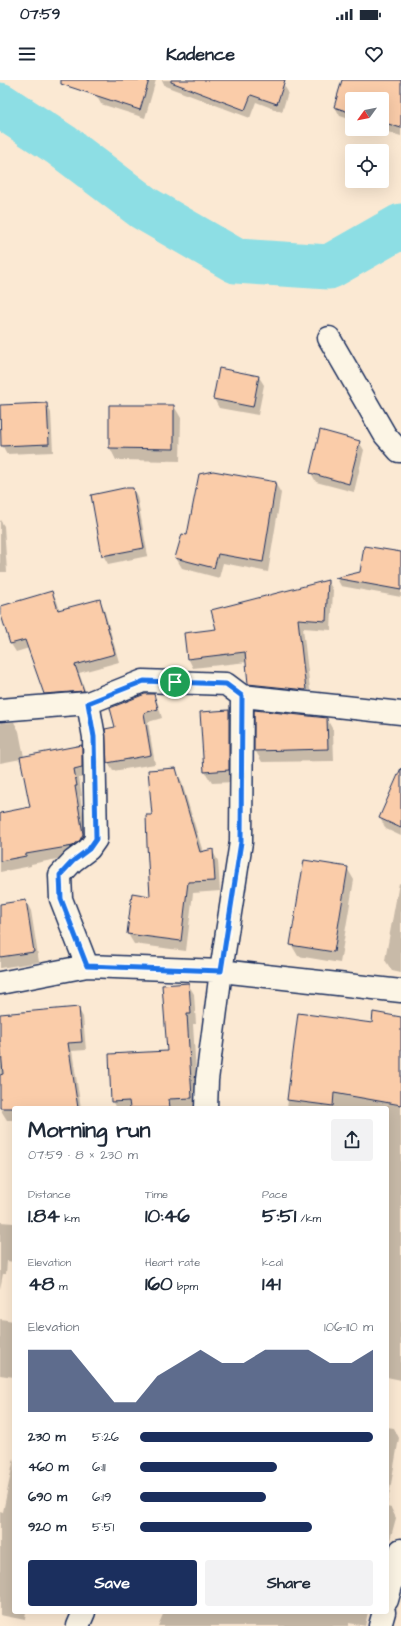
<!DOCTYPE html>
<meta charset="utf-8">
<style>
:root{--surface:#fff;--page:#f2f2f3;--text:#1f2937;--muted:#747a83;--accent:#1b2f5e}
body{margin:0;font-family:"Architects Daughter",sans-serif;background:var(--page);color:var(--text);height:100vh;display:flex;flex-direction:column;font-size:15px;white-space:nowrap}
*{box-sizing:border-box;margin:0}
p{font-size:13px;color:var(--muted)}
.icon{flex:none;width:22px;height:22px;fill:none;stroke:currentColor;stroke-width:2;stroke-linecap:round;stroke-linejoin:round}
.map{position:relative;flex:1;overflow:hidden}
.drawer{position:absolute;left:12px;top:1026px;width:377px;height:508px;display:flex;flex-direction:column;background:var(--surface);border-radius:4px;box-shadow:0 4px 16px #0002}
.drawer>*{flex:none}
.needle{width:26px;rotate:237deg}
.fabs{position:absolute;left:345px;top:12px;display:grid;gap:8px}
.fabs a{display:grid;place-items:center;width:44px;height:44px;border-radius:4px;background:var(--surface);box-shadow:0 4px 16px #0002;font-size:20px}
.pin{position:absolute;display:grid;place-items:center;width:34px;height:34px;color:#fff;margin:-17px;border:2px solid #fff;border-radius:50%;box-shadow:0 1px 4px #0007}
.round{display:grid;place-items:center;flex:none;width:42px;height:42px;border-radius:4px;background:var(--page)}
.summary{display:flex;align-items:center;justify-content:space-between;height:68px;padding:0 16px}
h1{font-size:22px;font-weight:700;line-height:30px}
.stats{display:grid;grid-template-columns:repeat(3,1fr);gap:6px;height:68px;padding:4px 16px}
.stats div{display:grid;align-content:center}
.stats b{font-size:20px;font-weight:700}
.stats small{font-size:11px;font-weight:400}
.stats p{font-size:11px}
.chart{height:112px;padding:8px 16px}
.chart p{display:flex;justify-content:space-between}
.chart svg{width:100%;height:72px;margin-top:4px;fill:var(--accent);opacity:.7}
.cta{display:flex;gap:8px;margin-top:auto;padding:8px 16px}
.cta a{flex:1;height:46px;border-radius:4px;background:var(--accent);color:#fff;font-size:16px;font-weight:700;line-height:46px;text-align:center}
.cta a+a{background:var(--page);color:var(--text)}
ul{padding:0 16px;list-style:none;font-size:13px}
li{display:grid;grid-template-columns:64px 48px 1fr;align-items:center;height:30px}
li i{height:10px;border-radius:5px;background:var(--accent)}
.status{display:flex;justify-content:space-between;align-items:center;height:28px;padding:0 20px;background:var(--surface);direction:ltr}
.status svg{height:11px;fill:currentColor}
header{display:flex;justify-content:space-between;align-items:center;height:52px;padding:0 16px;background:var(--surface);font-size:18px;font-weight:700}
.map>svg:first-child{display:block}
.shadow{fill:#0003}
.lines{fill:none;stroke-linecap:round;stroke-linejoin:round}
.river{stroke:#8ddee4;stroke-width:45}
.building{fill:#facca9;stroke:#1b2f5e}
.minor-casing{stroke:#1b2f5e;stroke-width:25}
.minor{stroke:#fcf5e5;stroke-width:22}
.route-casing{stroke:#fff;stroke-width:8}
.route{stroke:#1a73e8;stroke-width:5}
</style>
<div class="status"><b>07:59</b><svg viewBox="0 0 49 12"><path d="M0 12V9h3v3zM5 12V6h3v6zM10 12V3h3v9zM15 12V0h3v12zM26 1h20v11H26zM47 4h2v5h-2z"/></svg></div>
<header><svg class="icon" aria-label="menu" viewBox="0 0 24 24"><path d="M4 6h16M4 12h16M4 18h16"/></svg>Kadence<svg class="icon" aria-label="heart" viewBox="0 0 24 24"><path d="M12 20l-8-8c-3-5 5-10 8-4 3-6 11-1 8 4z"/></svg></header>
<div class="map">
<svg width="401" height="1546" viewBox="0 0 401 1546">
<rect width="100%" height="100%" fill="#fbe9d3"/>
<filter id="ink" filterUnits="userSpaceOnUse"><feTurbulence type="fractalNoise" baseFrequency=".025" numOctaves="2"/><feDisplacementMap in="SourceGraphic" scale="8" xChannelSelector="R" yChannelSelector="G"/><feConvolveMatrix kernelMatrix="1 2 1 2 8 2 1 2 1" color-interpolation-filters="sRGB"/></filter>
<g filter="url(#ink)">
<path class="shadow" d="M101,0h55l-11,38 -44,-14 -5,-9z
M162,0h111l10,4 5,8 -6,20 -26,-10 -6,16 -85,-32z
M343,0h58v56l-23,-7h4v-30h-30v21l-12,-4 -5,-9z
M220,289l39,8 5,8 -6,30 -39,-7 -5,-9z
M47,324l4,9 2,39 -46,2 -5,-9 -2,-39z
M110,326h64l7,12 -1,43 -64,-1 -6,-12z
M359,362l5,8 -10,42 -38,-10 -5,-9z
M275,403l6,10 -13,79 -45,-9 -4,15 -37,-10 -6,-10 12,-22z
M132,408l5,8 11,60 -40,8 -5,-9 -11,-60z
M0,440l4,6 3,46h-7z
M401,473v44l-60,-11 -4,-7 23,-7z
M328,501l5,9 -2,40 -28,-2 7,62 -58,-6v2l58,6 1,7 -56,-6 -6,-9 -2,-22 -54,6 -5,-10 29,-28z
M52,512l5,9 3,10 40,-11 4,9 15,53 -40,11 9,26 -39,3 -5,-8 -15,-46 -13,4 -5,-8 -11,-36z
M153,615l5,9 4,14 -14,4 7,42 -42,7 -5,-8 9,-35z
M229,631l7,12 -1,59 -23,1 -7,-11z
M327,639l6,11 1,31 -72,1 -7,-12z
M14,642l5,9 5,26 57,-11 6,10v21l-8,1 3,18h-2l8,48 -10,11 -47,9v2l-31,6v-58l31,-6 -10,-49 -21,4v-40z
M175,689l6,11 22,72 9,-2 6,11 2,30 -27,2 -7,58 -52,-7 -6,-10 23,-37 2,-81z
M401,690v66l-15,-7 -6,-11z
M347,788l7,12 -14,83 -42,-7 -7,-12z
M399,803l2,1v89l-9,-2 -7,-11z
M26,821l5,10 8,51 -39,6v-63z
M188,904l6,10 2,30h-3l5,84h-82l-4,-7 56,-49z
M78,928l5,9 3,33 -14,1 9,57h-67v12h-7l-5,-8 -2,-21v-76z
M299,934l74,10 28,-6v362l-14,-3v-269h-100z
M0,1142l14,1v-1v40l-7,-1 -1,13h-3l-3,15z
M0,1239l14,2v56l-14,-2z
M387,1347l7,1 5,10 -12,69 4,1 5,10 -9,33z
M14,1378v154h12l-1,8 -25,-5v-104l3,1z
M164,1532h204l-3,14 -16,-3v3h-191z"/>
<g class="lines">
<path class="river" d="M0,25l61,40 83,63 92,53 93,6 72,-41"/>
</g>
<path class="building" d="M61,0h88l-9,30 -79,-26z
M171,0h114l-8,24 -26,-9 -6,15 -74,-28z
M342,0h59v48l-19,-6v-23h-30v14l-18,-6z
M219,288l40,8 -6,31 -40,-8z
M47,323l2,41 -48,2 -1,-41z
M109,325h65v44l-65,-1z
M320,350l40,11 -11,43 -39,-11z
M213,391l63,11 -13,80 -45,-8 -4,14 -39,-10 7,-24 5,1 12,-61z
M124,408h9l11,60 -42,8 -11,-61z
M364,466l37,6v38l-66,-12 25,-6z
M328,500l-2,41 -28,-2 8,71 -58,-6 -3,-32 -58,7 -3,-26 32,-4 -5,-19z
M52,511l6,19 42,-11 15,55 -40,11 9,26 -40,3 -19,-54 -15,4 -9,-29v-9z
M145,614h9l4,15 -14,4 7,42 -44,8 -2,-34 10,-2 -5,-19z
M229,630v60l-25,2 -4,-60z
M254,630l73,8 1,31 -74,2z
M82,665v22l-8,2 3,17h-2l8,48 -3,6 -7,6 -47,8v2l-26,5v-48l30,-6 -10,-50z
M176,688l24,84 13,-3 2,32 -27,1 -7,59 -54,-7 5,-41 18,3 -3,-51 -1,-30h6l-4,-45z
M401,688v60l-22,-10z
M304,780l44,7 -14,85 -44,-7z
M26,820l8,52 -34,5v-53z
M189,903l2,31h-4l5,84 -23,1 1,9h-40l-1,-7 -18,1 -2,-48 58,-3 -5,-66z
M79,927l3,35 -14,1 10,65h-78v-33l3,-1 -3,-35v-25z
M373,932l28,5v88l-67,-12 -1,13 -46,-6 11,-87 74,10z"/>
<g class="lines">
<g class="minor-casing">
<path id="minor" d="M329,258l56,97 14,16h2
M0,630l88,-7 55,-22 83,3 16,12 159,17
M87,886l-26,-67 -1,-24 13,-14 16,-12 7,-10 -2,-102 -6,-34
M0,903l87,-17 134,5 180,20
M206,1028l1,-28 14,-109 20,-129 1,-146
M387,1520l14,-50
M78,1546l6,-14
M380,1546l4,-14"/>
</g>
<use href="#minor" class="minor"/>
</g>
</g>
<g class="lines" filter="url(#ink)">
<g class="route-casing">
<path id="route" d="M144,601l82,3 16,12 -1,146 -20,129 -134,-5 -26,-67 -1,-24 13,-14 16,-12 7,-10 -2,-102 -6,-34z"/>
</g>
<use href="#route" class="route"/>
</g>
</svg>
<div class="fabs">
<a><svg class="needle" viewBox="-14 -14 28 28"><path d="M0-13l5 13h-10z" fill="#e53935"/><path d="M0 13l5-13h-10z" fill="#747a83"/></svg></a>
<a><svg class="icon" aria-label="locate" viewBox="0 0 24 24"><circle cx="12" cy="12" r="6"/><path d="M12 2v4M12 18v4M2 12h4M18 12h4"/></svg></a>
</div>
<div class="pin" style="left:175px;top:602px;background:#1e9e55"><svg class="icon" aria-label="arrive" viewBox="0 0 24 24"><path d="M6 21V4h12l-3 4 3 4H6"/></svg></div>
<section class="drawer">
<div class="summary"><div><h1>Morning run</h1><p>07:59 · 8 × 230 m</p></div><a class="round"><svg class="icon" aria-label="share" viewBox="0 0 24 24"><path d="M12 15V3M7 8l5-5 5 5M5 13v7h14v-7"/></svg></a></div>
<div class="stats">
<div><p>Distance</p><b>1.84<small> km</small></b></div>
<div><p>Time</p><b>10:46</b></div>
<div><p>Pace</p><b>5:51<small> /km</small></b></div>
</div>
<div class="stats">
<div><p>Elevation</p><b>48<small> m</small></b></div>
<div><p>Heart rate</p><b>160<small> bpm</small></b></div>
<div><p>kcal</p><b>141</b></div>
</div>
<div class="chart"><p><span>Elevation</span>106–110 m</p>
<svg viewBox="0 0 160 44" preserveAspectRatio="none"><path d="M0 44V6L10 6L20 6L30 22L40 38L50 38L60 22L70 14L80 6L90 14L100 14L110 6L120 6L130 6L140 14L150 14L160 6V44z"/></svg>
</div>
<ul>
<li><b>230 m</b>5:26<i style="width:100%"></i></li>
<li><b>460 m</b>6:11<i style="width:59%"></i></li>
<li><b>690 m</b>6:19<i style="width:54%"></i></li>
<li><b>920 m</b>5:51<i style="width:74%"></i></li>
</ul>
<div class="cta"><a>Save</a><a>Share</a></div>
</section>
</div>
